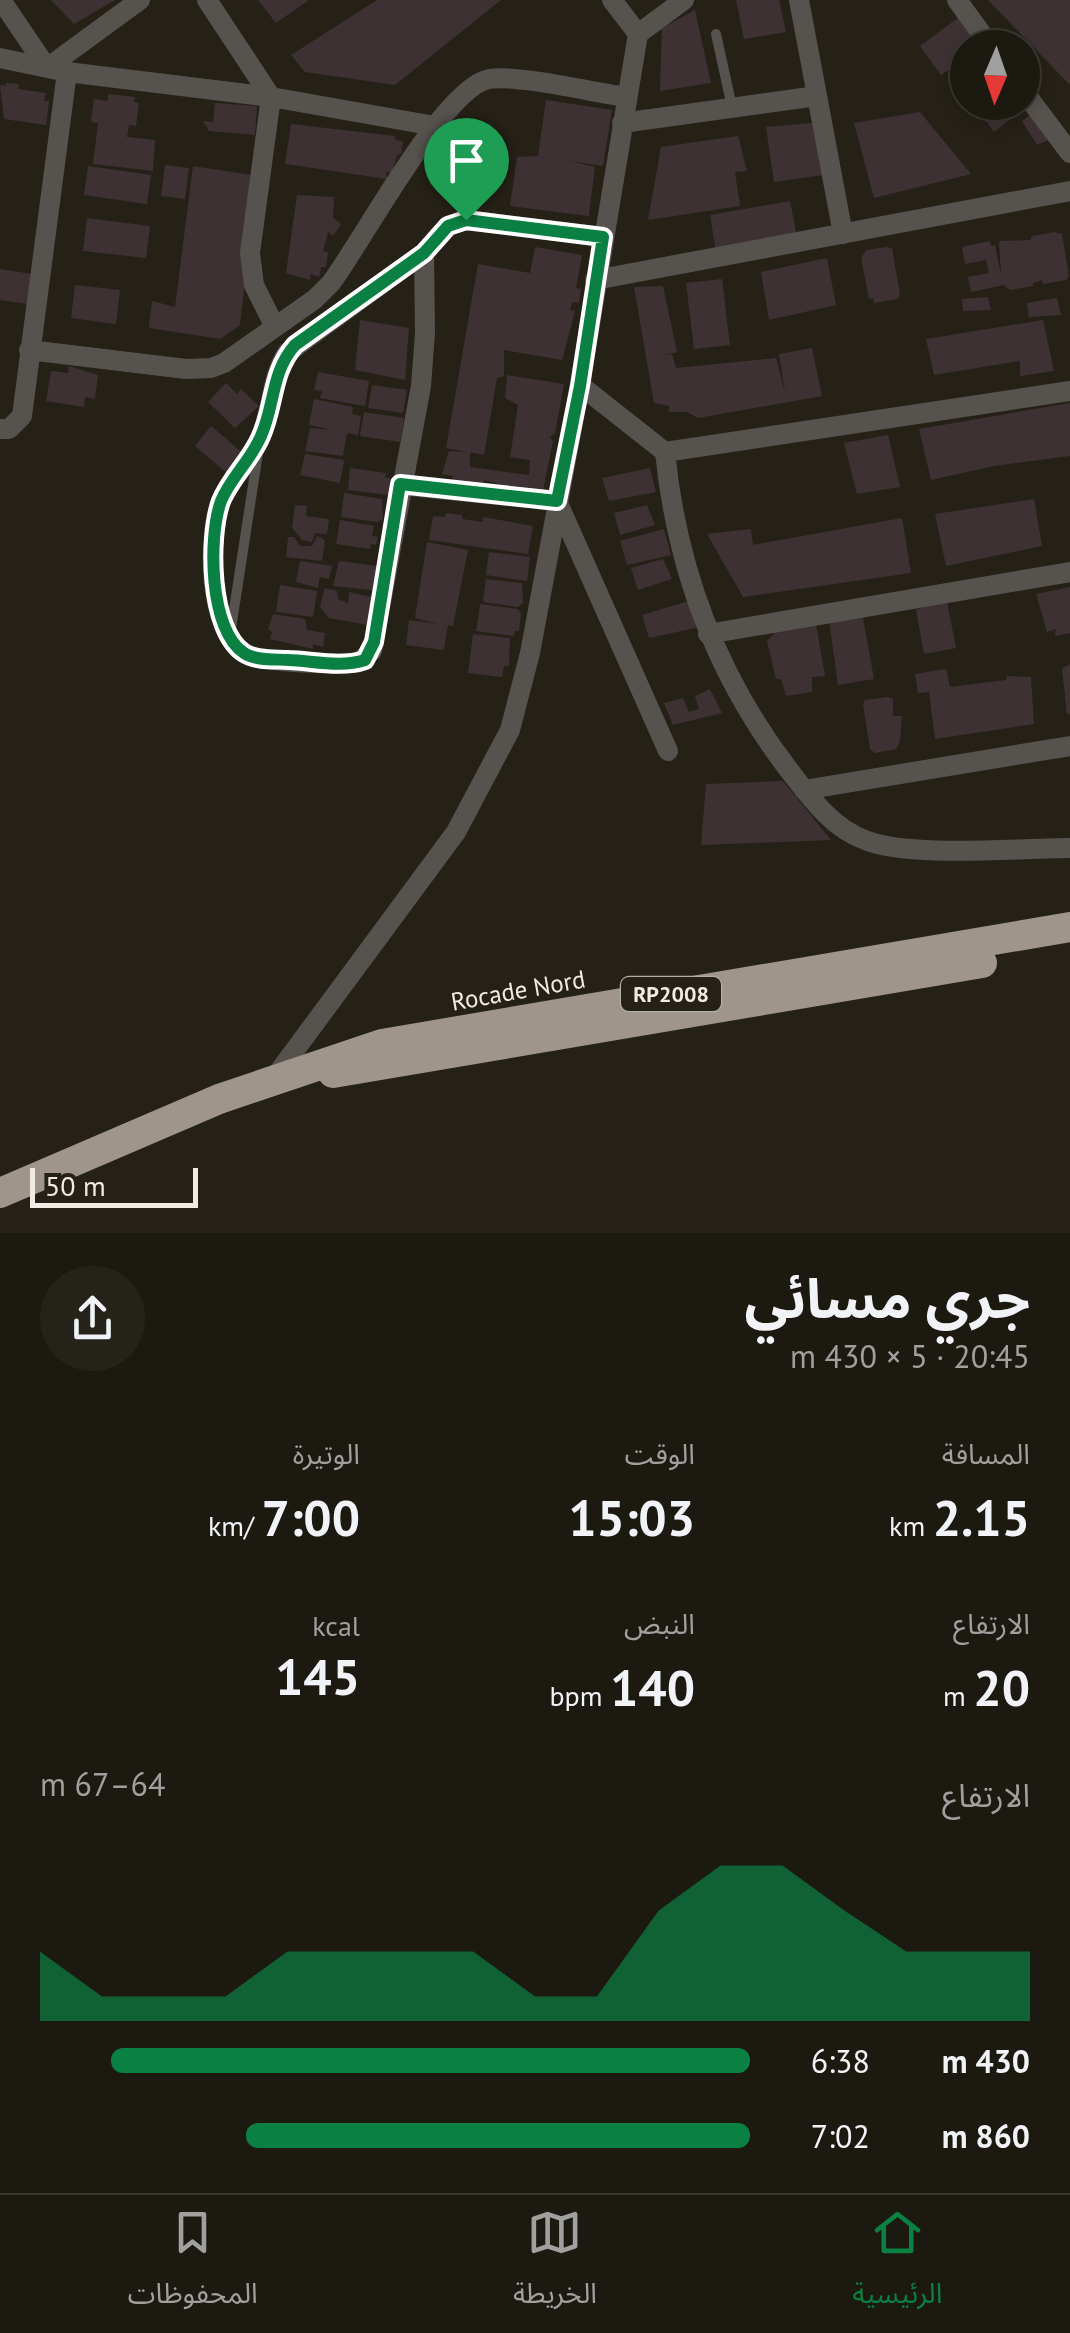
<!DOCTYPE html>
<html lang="ar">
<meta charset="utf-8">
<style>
:root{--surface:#1c1911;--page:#25221a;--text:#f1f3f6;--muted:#a0a09f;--line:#3a3831;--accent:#0b8043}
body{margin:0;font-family:"PT Sans","Noto Sans Arabic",sans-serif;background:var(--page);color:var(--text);direction:rtl;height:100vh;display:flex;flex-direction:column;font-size:38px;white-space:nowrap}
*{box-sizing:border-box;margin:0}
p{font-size:32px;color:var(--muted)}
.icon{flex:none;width:55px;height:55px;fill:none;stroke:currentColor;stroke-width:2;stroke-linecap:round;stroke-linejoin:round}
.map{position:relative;height:1233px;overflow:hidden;direction:ltr}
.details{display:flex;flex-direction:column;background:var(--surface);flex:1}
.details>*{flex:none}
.needle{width:65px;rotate:182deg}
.controls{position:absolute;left:950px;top:30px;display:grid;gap:20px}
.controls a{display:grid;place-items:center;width:90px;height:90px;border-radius:50%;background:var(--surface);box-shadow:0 5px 15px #0003,0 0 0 2px var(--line);font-size:50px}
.scale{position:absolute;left:30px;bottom:25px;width:168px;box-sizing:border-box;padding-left:10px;border:5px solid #f0ece5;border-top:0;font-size:28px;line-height:35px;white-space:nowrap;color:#f0ece5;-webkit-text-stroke:8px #262117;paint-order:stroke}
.pin{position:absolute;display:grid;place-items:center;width:85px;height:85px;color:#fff;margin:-102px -42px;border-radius:50% 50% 50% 0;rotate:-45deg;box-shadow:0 0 10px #0007}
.pin .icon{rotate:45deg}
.round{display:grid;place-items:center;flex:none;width:105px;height:105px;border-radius:52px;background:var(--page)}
.head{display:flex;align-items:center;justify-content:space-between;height:170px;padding:0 40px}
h1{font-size:55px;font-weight:700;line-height:75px}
.figures{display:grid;grid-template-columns:repeat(3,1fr);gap:15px;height:170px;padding:10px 40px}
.figures div{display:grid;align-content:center}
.figures b{font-size:50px;font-weight:700}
.figures small{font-size:28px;font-weight:400}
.figures p{font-size:28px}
.chart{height:280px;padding:20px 40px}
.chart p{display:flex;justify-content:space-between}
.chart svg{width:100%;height:180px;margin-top:10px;fill:var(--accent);opacity:.7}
ul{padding:0 40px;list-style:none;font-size:32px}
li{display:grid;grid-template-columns:160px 120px 1fr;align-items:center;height:75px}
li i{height:25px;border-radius:12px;background:var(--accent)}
.tabs{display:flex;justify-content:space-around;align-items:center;height:140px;border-top:2px solid var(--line);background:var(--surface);font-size:28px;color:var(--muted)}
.tabs a{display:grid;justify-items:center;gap:5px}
.tabs .current{color:var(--accent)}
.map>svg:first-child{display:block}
.building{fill:#3e3134}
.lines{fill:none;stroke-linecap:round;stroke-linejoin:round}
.lane{stroke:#56524e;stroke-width:10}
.street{stroke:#56524e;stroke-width:20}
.highway{stroke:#9f958a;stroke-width:30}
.route-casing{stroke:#fff;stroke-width:20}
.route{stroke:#0b8043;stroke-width:12}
.labels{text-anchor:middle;stroke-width:8;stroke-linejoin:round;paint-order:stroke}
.shield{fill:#262117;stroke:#b3afa7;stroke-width:2.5}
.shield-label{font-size:22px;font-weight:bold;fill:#f0ece5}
.street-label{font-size:25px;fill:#f0ece5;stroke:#262117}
</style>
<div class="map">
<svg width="1070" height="1233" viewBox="0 0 1070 1233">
<rect width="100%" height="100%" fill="#262117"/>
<path class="building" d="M51,0h64l-41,24z
M258,0h51l-33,23z
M377,0h124l-106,85 -90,-13 -14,-17z
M736,0h43l7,32 -42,7z
M988,0h82v85z
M695,10l16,73 -51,8 2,-63z
M962,15l22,29 -16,4v8l-27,19 -21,-29z
M968,61v37l-18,-25z
M6,83l13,1 -1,5 28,4 -2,8h5l-3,24 -42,-6 -4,-34 6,1z
M108,94l27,3 -1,5 5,1 -3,23 -7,-1 -2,12 28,3 -2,31 -60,-7 5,-41 -7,-1 3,-23 14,2z
M546,100l66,10 -9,56 -33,-5 25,6 -6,49 -79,-10 7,-49 21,-1z
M996,102h28l3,4 -33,26 -13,-18z
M215,103l42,3 -2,29 -46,-4 -6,-10 10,1z
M920,112l51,62 -97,24 -20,-75z
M1033,113l18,26 -14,6 -15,-24z
M812,123l11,52 -49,7 -8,-55z
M291,124l104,12v4l8,1 -2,13 -4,1 -5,18 -6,-1 1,7 -102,-15z
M738,136l9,35 -12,1 5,34 -92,14 13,-73z
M165,165l24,3 -4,31 -24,-3z
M88,166l63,9 -4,29 -63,-9z
M193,166l64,10 -17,149 -20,14 -71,-11 3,-27 23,6z
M297,195l37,2 -1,21 8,6 -8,12 -5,-4 -5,20h5l-2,15h-5l-2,10 -8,-3 -1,6 -24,-7z
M790,201l7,36 -81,15 -6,-37z
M87,218l63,8 -4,32 -63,-7z
M1054,232l8,2 7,42 -3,4 -23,4 -1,-4 -9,3v3l-23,4 -6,-5 -33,7 -3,-15 21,-4 -3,-13 -21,4 -3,-17 28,-6 1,5 4,-1 6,30 -2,-34 31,-1 2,-4z
M535,247l47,8 -6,33 5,1 -2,14 -7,-1 -2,8 5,1 -13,49 -58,-10v26l-7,2 -13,77 -38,-7 32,-184 52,9z
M886,247l6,1 8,46 -3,5 -23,4 -1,-5 -4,1 -8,-41 5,-8z
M827,258l9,47 -67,15 -8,-48z
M0,269l32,5 -4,30 -28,-4z
M722,279l8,66 -36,4 -8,-66z
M75,285l45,5 -4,34 -45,-6z
M663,286l14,66 -17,4 12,-2 4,14 100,-10 9,35 -6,-39 33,-6 10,48 -124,22 -11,-6h-18v-6l-15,-3 -20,-116z
M988,297l3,13 -28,1 -1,-12z
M1057,298l4,17 -32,2 -2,-14z
M360,320l49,8 -4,52 -50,-10z
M1043,320l11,51 -34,5v-15l-86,14 -8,-36z
M69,366l29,9 -3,24 -10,-2 -1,10 -38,-6 5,-30 17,2z
M318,372l51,9 -4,25 -45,-8 2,-7 -8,-1z
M507,375l57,9 -9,49 -5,4 3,4 -10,49 -13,-2v5l-29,-5 1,-3 -17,-5 -3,3 -29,-3v-4l-11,-2 7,-23 21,1v15l59,8 1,-15 -20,-3 8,-52 -13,-7z
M226,383l11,11 4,-5 18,17 -24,22 -27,-26z
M372,385l35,5 -4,23 -35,-5z
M314,399l39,8 -1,7 9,2 -3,19 -11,-2 -4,23 -38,-5 5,-23 23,2 -24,-5z
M1070,403v53l-76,10 -63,14 -12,-51z
M364,412l40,6 -4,24 -40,-6z
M211,426l34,29 -17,19 -33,-28z
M888,435l12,52 -43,7 -13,-51z
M305,454l39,6 -4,23 -40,-8z
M350,468l36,5 -1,5h5l-1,17 -41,-5z
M650,468l6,24 -47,9 -7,-23z
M344,493l38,6 1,20 -6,3 -36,-5z
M1034,499l8,47 -96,20 -11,-52z
M295,505l12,1 -1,10 23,3 -2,15 -12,-1 -3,9 -10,-2 -10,-12z
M647,505l8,20 -35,10 -6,-22z
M446,513l16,2v4l21,3v-5l50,9 -5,28 -99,-14 4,-24 12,1z
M902,518l9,55 -168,24 -36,-63 44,-5 2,16z
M340,520l34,6 -2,10 6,1 -2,8 -5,-1 -1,5 -34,-5z
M664,529l7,26 -44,10 -7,-24z
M317,536l8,4 -3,21 -36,-4 2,-20h6l6,9h12z
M427,542l41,8 -15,76 -5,-1 -4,25 -38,-5 3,-25 30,4 -24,-6z
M489,552l41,5 -3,24 -41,-6z
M663,559l9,20 -34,11 -7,-22z
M300,561l32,5 -3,13 -9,-2 -2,11 -22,-6z
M339,561l38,5 -5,24 -39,-4z
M486,579l36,4 1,20 -5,4 -35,-5z
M280,585l37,6 -4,26 -37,-5z
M1070,587v46l-15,3 1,-7 -9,3 -11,-38z
M325,588l12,3 1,8 10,4 1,-11 26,6 -7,27 -39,-7 -9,-11z
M692,600l8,27 -51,11 -7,-23z
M947,602l9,46 -32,6 -8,-45h5l-1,-6z
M480,604l38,5 3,5 -2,17h-4l-1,5 -38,-5z
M862,613l12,66 -36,6 -9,-65z
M273,614l32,5 2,11 18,3 -2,14 -10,-3v5l-43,-10 2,-7 -4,-3z
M816,624l9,52 -13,1v15l-26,4 -5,-17h-5l-9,-38 9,-10z
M473,634l37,4 -1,28h-5l-2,11 -34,-4z
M1070,664v50h-3l-5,-45z
M946,669l4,18 56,-7 1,-4 24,1 3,47 -99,15 -6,-47 -11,1 -3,-19z
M710,689l12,24 -49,12 -9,-22 19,-5 6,14 10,-3 -4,-13z
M887,697l6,2v17h9l-2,25 -4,8 -21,4 -5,-4 -7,-45 2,-4z
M783,781l48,59 -130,5 5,-61z"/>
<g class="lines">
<path class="lane" d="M716,34l16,73
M231,629l27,-176"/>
<path class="street" d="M1,0l46,68 93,-68
M207,0l64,97 -21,156 4,32 21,42
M612,0l26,34
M799,0l44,234
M957,0l35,48
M0,58l67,14 204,25 164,29
M1022,89l48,64
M622,123l195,-27
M424,253l1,80 -4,53 -49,265 -15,12c-24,1 -97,1 -114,-11 -35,-24 -36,-119 -21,-153 10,-22 27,-38 37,-58 14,-29 11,-61 28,-88l137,-100 24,-27 17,-6 138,17
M595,280l475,-89
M29,350l157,19 25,-1 13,-5 91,-64 16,-16c31,-41 113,-196 158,-204 27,-5 107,14 138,18
M580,385l85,67 405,-61
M0,429h9l13,-13 45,-344
M665,452c12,120 53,227 127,322 20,26 41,54 73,66 44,18 153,8 205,8
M401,485l156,16 111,250
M708,634l362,-62
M804,790l266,-44
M275,1077l181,-245 54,-102 20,-77 50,-268 58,-351 46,-34"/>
<path class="highway" d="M333,1073l649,-110
M0,1193l219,-94 163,-55 688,-117"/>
</g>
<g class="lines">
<g class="route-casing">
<path id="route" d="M466,220l137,17 -23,149 -23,115 -157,-17 -26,158 -9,18c-23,8 -52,1 -76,0 -14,-1 -33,1 -45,-7 -35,-23 -36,-116 -23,-152 10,-24 30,-41 40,-65 14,-31 10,-64 34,-91l129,-92 24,-27z"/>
</g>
<use href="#route" class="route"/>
</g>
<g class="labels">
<rect class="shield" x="621" y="977" width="100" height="34" rx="8"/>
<g class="shield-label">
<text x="671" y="1002">RP2008</text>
</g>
<g class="street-label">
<text transform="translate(518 990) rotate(-10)" y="9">Rocade Nord</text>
</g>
</g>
</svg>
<div class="controls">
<a><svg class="needle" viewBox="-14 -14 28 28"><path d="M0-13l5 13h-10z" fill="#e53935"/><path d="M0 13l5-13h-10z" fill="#a0a09f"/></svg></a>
</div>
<div class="scale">50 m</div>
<div class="pin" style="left:466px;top:220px;background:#1e9e55"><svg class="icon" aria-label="arrive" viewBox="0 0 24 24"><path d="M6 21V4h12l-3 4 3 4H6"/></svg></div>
</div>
<section class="details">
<div class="head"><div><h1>جري مسائي</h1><p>20:45 · 5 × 430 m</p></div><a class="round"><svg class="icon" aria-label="share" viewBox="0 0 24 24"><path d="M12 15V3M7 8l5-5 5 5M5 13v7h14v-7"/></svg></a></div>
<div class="figures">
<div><p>المسافة</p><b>2.15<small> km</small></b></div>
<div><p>الوقت</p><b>15:03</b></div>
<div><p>الوتيرة</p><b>7:00<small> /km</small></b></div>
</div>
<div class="figures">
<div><p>الارتفاع</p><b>20<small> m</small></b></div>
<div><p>النبض</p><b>140<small> bpm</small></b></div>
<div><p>kcal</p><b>145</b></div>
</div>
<div class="chart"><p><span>الارتفاع</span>64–67 m</p>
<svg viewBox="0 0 160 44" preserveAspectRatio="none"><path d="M0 44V27L10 38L20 38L30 38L40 27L50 27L60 27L70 27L80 38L90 38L100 17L110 6L120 6L130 17L140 27L150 27L160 27V44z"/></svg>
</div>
<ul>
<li><b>430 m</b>6:38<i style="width:90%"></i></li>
<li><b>860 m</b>7:02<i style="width:71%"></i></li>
</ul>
</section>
<nav class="tabs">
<a class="current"><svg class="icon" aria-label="home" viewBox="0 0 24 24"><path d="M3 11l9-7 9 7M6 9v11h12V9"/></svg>الرئيسية</a>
<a><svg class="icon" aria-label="map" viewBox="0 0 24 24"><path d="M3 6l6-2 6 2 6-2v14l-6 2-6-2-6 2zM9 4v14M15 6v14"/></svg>الخريطة</a>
<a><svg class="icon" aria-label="saved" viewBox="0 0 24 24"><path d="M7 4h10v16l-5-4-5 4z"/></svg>المحفوظات</a>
</nav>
